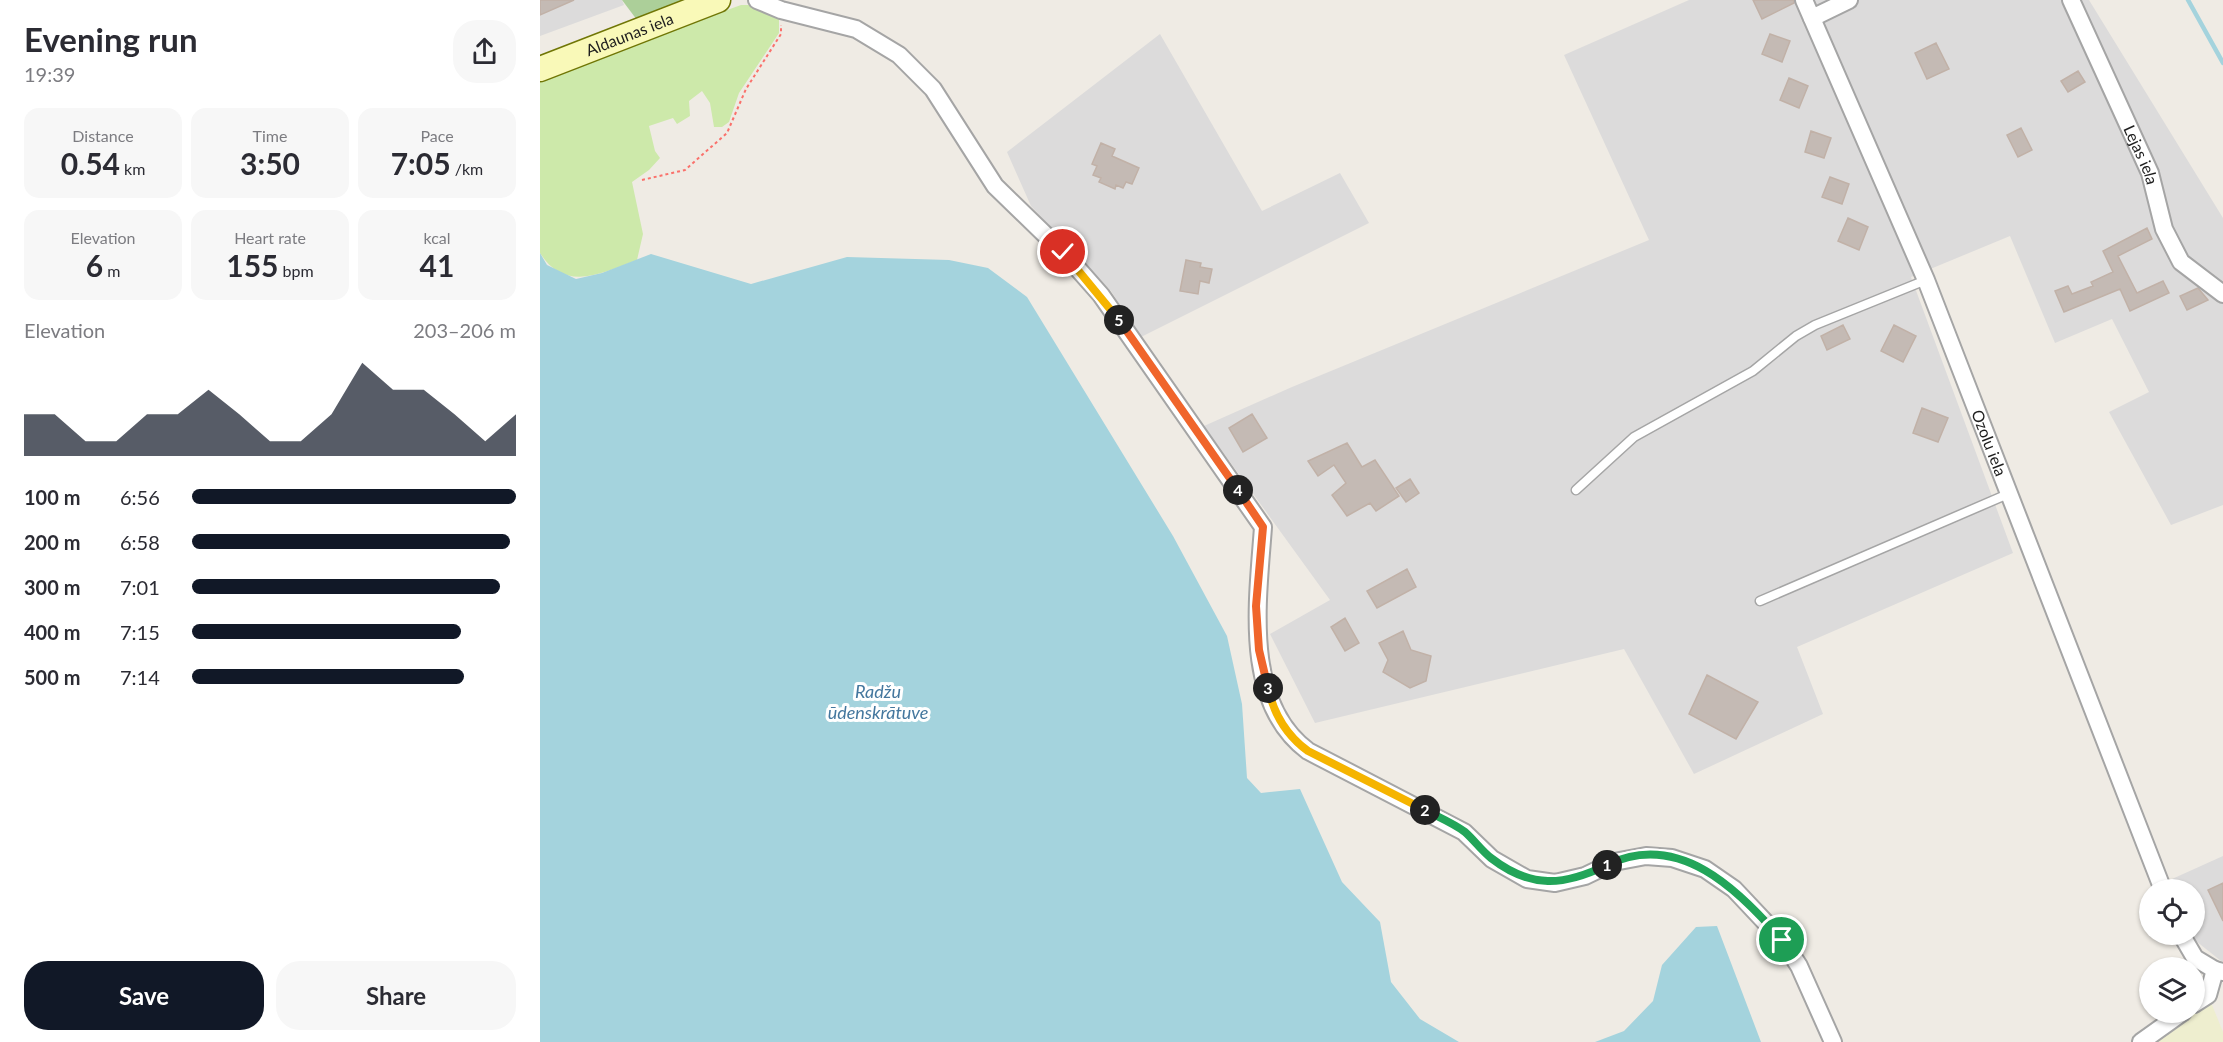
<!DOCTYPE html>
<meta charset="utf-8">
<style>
:root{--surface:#fff;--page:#f7f7f7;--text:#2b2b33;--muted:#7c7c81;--accent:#111827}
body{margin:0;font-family:Lato,sans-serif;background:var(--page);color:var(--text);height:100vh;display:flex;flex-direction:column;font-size:22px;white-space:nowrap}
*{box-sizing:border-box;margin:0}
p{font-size:20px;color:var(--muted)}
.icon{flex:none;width:33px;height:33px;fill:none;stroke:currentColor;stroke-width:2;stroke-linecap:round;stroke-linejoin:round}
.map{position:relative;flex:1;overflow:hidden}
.sheet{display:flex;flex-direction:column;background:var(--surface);width:540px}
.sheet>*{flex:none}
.fabs{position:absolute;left:1599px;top:879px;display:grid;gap:12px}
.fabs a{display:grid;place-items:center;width:66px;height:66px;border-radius:50%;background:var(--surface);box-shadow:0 2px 4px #0004;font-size:30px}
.pin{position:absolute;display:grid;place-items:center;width:51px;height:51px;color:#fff;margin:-26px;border:3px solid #fff;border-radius:50%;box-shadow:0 2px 6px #0007}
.km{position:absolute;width:30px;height:30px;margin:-15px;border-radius:50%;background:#222;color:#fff;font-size:16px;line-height:30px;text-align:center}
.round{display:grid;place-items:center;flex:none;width:63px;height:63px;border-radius:24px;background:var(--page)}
.summary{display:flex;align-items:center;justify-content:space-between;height:102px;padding:0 24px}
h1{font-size:33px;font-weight:700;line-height:45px}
.metrics{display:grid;grid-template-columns:repeat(3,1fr);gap:9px;height:102px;padding:6px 24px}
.metrics div{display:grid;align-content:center;border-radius:15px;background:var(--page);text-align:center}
.metrics b{font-size:30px;font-weight:700}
.metrics small{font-size:16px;font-weight:400}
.metrics p{font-size:16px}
.chart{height:168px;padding:12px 24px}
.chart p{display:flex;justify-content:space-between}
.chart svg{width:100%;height:108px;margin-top:6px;fill:var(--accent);opacity:.7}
.primary-button{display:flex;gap:12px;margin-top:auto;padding:12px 24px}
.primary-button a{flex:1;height:69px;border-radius:24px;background:var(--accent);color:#fff;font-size:24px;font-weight:700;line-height:69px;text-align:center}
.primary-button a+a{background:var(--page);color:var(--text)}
ul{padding:0 24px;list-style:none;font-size:20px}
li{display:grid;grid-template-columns:96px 72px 1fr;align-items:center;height:45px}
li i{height:15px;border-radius:8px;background:var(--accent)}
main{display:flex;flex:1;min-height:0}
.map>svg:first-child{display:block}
.residential{fill:#dcdbdb}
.farmland{fill:#eeeecf}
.grass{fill:#cde9aa}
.forest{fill:#accf99}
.water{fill:#a4d3dd}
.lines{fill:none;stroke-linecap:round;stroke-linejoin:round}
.stream{stroke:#a4d3dd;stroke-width:4.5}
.building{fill:#c4bab4;stroke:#c1b1a7;stroke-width:1.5}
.lane-casing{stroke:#a5a5a5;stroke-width:11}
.street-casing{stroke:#a5a5a5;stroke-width:20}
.secondary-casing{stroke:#707605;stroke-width:27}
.path{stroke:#fa716b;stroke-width:2;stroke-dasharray:3 3;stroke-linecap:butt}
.lane{stroke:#fff;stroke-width:8}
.street{stroke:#fff;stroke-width:16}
.secondary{stroke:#f9f9b8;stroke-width:24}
.split-1-casing{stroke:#fff;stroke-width:12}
.split-2-casing{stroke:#fff;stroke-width:12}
.split-3-casing{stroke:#fff;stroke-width:12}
.split-4-casing{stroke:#fff;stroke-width:12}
.split-5-casing{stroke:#fff;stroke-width:12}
.split-6-casing{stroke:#fff;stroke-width:12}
.split-1{stroke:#22a559;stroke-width:8}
.split-2{stroke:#22a559;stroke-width:8}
.split-3{stroke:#f5b400;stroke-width:8}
.split-4{stroke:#f0652b;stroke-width:8}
.split-5{stroke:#f0652b;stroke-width:8}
.split-6{stroke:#f5b400;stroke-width:8}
.labels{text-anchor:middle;stroke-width:6;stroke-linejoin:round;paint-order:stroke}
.street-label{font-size:16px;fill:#1e1e1e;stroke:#fff}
.water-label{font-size:18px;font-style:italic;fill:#44779e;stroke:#fff}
</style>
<main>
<section class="sheet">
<div class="summary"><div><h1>Evening run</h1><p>19:39</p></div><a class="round"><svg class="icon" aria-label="share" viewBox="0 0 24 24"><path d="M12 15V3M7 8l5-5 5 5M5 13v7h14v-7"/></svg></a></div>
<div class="metrics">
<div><p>Distance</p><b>0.54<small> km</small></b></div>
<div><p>Time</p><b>3:50</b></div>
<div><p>Pace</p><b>7:05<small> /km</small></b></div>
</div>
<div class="metrics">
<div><p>Elevation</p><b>6<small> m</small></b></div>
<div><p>Heart rate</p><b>155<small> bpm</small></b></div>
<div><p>kcal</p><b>41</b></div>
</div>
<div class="chart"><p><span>Elevation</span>203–206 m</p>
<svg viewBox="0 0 160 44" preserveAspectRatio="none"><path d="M0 44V27L10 27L20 38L30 38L40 27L50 27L60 17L70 27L80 38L90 38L100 27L110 6L120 17L130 17L140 27L150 38L160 27V44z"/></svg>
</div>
<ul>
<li><b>100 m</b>6:56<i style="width:100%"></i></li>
<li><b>200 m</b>6:58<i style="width:98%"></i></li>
<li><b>300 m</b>7:01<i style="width:95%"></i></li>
<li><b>400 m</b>7:15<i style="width:83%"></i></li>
<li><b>500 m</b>7:14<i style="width:84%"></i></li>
</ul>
<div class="primary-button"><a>Save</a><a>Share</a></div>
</section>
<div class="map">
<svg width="1683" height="1042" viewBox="0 0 1683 1042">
<rect width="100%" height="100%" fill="#efebe4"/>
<path class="residential" d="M0,0h82l2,5 -84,31z
M1149,0h400l134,218v287l-52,20 -62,-113 40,-20 -37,-73 -57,24 -45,-107 -99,41 102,276 -216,94 26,67 -129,60 -70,-125 -309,74 -45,-89 60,-34 -126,-174 88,-39 357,-147 -85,-185z
M620,34l102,177 78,-38 29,50 -228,114 -30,-46 -80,-85 -24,-54z
M1683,856v105h-2l-25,-20 -3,-6 1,-45 -18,-1 -4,-10z"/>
<path class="farmland" d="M1668,995l15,37v10h-84l43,-29 12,-1 1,-8z"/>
<path class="grass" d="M201,5h14l24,8v20l-40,60 -10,29 -7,5h-8l-4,-24 -8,-12 -13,10 1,15 -13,8 -4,-6 -24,8 6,25 5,7 -11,12 -17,12 11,52 -6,26c-35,13 -72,33 -97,-7v-175z"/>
<path class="forest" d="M82,0h74l-59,20z"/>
<path class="water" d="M0,253l7,12 29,14 26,-6 49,-19 100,30 96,-27 102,3 39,8 39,29 146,239 54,100 15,68 5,74 14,15 39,-4 42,93 38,40 11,60 29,37 39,23h-919z
M1177,926l44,116h-166l29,-11 29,-30 9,-36 34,-38z"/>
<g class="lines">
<path class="stream" d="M1648,0l35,63"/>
</g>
<path class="building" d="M0,0h34l-34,15z
M1213,0h41v3l-32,16z
M1230,34l20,7 -8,21 -20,-8z
M1396,43l13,26 -22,10 -12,-26z
M1538,71l7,11 -17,10 -7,-11z
M1249,78l19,8 -9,22 -19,-8z
M1481,128l11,22 -14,7 -11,-22z
M1271,131l20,7 -7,20 -19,-6z
M561,143l14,6 -3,7 27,12 -7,16 -6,-2 -3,6 -7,-3 -1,4 -16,-7 2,-4 -8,-3 4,-9 -5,-2z
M1290,177l19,7 -7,20 -20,-7z
M1308,218l20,9 -9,23 -21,-9z
M1607,228l5,11 -34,17 19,37 26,-12 6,12 -39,18 -10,-22 -56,23 -9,-21 13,-5 4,8 21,-8 -2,-4 22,-10 -10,-21z
M646,260l15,3 -1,4 12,2 -3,14 -9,-2 -2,13 -18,-3z
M1658,288l10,12 -21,10 -7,-14z
M1303,325l7,14 -23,11 -6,-14z
M1354,325l22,11 -13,26 -22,-11z
M1382,408l26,10 -10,24 -25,-9z
M712,414l15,24 -24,14 -14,-24z
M807,443l15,24 13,-7 24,36 -23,15 -6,-8 -23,13 -15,-21 14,-12 -12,-18 -16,11 -10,-15z
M870,479l9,14 -13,9 -10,-14z
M867,569l9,18 -39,21 -10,-17z
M805,618l14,25 -14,8 -14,-24z
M863,631l8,19 20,6 -5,25 -16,7 -27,-16 5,-12 -9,-17z
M1167,675l51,27 -22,37 -47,-25z
M1683,883v38l-15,-31z"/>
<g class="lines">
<g class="lane-casing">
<path id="lane" d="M1036,490l58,-53 119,-66 43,-35 19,-11 111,-45
M1220,601l248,-107"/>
</g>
<g class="street-casing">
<g id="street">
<path d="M217,0l24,10 75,19 43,26 34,34 62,97 68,66 38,43 162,232c-5,72 -21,175 45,224l156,81 28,27 35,20 28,4 30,-7 29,-14 32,-6 26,2 33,11 29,20 48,51 17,26 34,76"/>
<path id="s1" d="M1264,0l122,280 237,610"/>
<path id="s2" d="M1531,0l79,173 14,56 17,33 42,32"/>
<path d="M1272,18l37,-18"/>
<path d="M1641,934l14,24 20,12"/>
<path d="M1654,1004l14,-9 7,-25 8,2"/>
<path d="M1601,1042l42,-30"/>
</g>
</g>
<g class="secondary-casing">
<g id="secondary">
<path id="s3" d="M0,69l178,-69"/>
</g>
</g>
<path class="path" d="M102,180l43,-10 42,-37 19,-44 35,-55v-9"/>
<use href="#lane" class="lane"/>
<use href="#street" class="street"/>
<use href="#secondary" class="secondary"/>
</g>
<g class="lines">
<g class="split-1-casing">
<path id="split-1" d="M1067,865c72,-35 132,25 175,75"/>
</g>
<g class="split-2-casing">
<path id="split-2" d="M885,810c13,7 28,13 40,22 9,8 17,19 26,26 40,31 73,28 116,7"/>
</g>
<g class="split-3-casing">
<path id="split-3" d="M728,688c6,27 18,47 40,63l117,59"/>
</g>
<g class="split-4-casing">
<path id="split-4" d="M698,490l25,37 -7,79 3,44 9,38"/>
</g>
<g class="split-5-casing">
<path id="split-5" d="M579,320l119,170"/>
</g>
<g class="split-6-casing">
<path id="split-6" d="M523,252l56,68"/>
</g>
<use href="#split-1" class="split-1"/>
<use href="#split-2" class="split-2"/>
<use href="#split-3" class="split-3"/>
<use href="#split-4" class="split-4"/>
<use href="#split-5" class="split-5"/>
<use href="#split-6" class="split-6"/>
</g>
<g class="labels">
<g class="street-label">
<text dy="6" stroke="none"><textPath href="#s3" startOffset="96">Aldaunas iela</textPath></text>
<text dy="6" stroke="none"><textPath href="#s2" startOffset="170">Lejas iela</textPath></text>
<text dy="6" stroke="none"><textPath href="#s1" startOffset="480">Ozolu iela</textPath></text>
</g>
<g class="water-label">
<text x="338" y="698">Radžu<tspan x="338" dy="21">ūdenskrātuve</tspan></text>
</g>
</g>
</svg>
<div class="fabs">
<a><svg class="icon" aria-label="locate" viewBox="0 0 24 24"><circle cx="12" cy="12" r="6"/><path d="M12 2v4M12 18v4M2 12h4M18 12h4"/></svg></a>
<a><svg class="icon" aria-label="layers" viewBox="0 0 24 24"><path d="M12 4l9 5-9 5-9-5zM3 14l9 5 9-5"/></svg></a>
</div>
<div class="pin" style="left:1242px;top:940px;background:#1e9e55"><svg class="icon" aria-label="arrive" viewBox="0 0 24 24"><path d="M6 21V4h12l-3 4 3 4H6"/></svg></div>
<div class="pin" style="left:523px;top:252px;background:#d93025"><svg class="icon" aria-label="check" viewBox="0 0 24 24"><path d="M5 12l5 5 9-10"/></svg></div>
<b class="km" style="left:1067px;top:865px">1</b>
<b class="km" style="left:885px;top:810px">2</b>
<b class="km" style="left:728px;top:688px">3</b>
<b class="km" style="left:698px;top:490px">4</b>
<b class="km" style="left:579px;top:320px">5</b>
</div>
</main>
